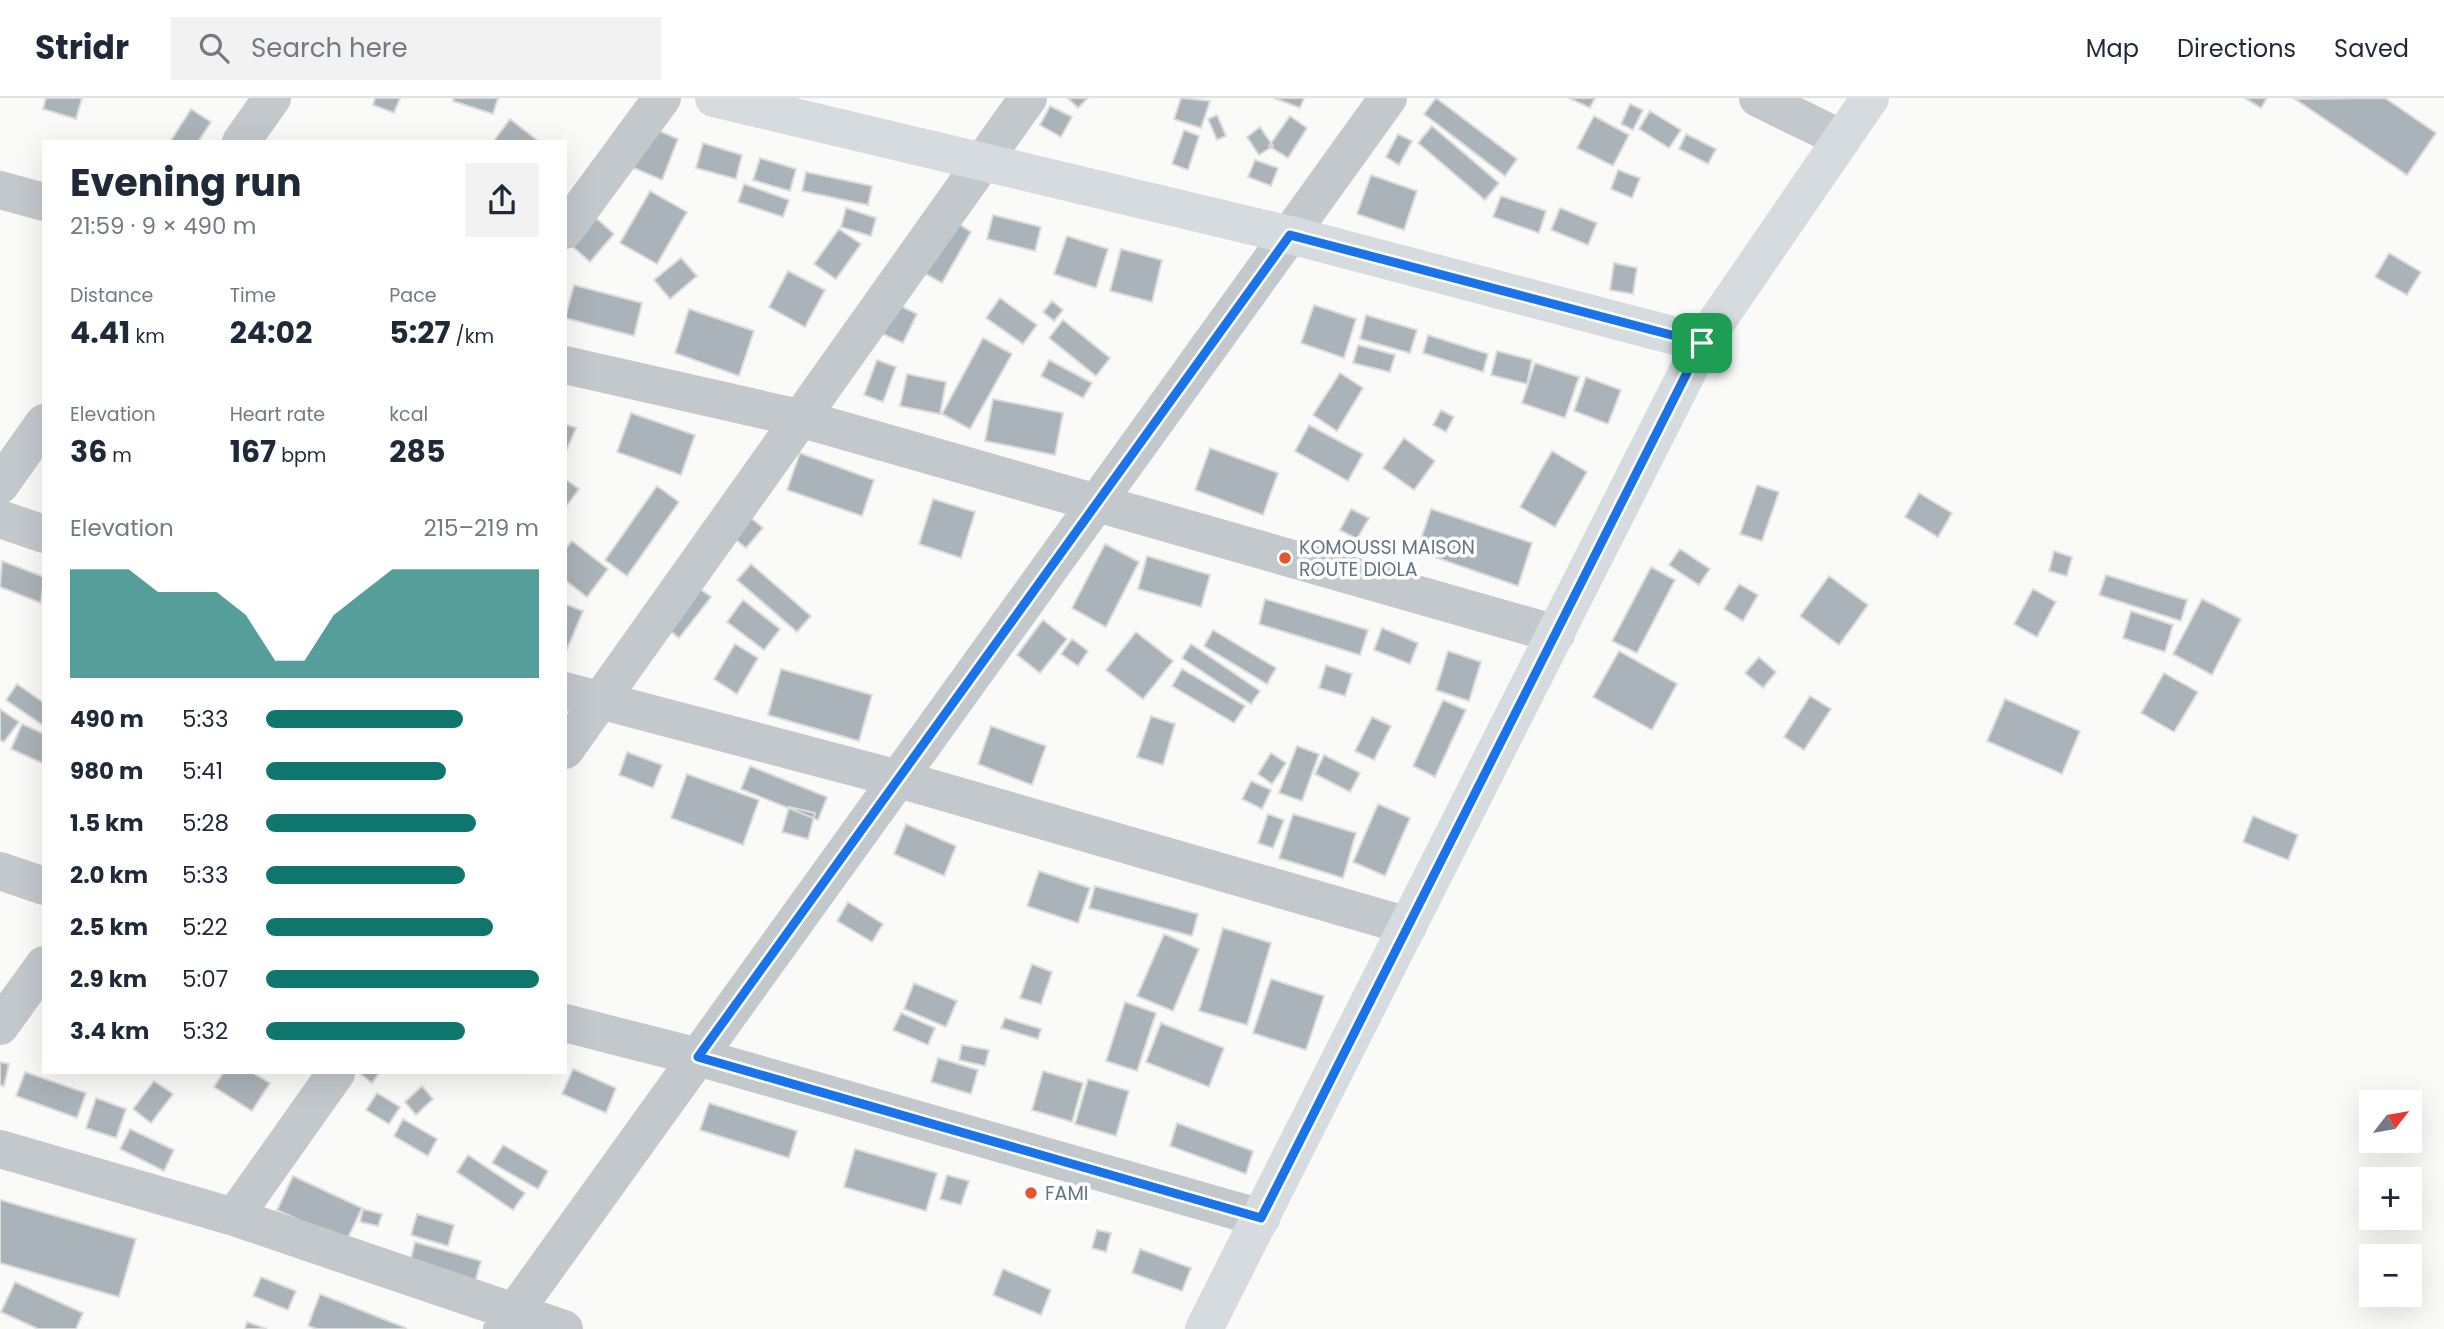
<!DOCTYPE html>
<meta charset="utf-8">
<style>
:root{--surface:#fff;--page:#f2f2f3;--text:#1f2937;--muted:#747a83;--line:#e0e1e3;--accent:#0f766e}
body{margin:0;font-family:Poppins,sans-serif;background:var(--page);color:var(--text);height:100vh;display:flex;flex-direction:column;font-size:26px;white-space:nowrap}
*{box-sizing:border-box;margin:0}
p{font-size:23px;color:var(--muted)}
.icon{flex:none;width:38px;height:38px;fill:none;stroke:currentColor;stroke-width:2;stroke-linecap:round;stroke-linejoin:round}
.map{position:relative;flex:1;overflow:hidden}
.panel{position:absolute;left:42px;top:42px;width:525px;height:934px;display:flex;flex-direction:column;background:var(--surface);border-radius:0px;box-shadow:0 7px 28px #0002}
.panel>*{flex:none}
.needle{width:46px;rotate:59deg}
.controls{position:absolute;left:2359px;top:992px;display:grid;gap:14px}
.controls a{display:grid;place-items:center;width:63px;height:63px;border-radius:0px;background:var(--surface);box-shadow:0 7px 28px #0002;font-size:35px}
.pin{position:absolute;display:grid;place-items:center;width:60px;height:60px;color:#fff;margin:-30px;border-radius:14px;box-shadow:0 4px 10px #0006}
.round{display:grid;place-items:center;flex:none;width:74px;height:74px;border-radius:0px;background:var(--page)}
.overview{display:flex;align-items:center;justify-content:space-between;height:119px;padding:0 28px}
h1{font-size:38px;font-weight:700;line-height:52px}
.stats{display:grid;grid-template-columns:repeat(3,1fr);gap:10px;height:119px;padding:7px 28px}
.stats div{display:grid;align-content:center}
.stats b{font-size:30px;font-weight:700}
.stats small{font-size:19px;font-weight:400}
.stats p{font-size:19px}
.chart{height:196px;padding:14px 28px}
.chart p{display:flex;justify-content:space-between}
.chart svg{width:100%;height:126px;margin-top:7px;fill:var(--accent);opacity:.7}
ul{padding:0 28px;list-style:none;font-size:23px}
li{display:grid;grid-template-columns:112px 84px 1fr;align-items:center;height:52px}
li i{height:18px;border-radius:9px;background:var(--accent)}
header{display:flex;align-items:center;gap:42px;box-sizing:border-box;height:98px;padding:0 35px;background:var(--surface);border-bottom:2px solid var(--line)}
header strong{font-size:33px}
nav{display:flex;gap:38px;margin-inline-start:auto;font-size:24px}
.search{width:490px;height:63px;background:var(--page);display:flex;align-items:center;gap:18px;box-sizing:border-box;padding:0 24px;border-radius:0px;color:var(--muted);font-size:26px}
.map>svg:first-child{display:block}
.building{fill:#aab3b9;stroke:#dcdcda;stroke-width:2}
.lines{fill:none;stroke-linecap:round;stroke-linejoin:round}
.street{stroke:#c3c8cc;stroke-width:38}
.secondary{stroke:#d6dbdf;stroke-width:38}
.primary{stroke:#d6dbdf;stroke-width:38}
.route-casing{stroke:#fff;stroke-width:14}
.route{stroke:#1a73e8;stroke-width:9}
.poi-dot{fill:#e4572e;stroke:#fff;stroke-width:2.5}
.labels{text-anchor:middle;stroke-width:7;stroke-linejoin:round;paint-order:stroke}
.poi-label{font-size:19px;fill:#657683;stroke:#fff;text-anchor:start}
</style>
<header>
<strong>Stridr</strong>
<div class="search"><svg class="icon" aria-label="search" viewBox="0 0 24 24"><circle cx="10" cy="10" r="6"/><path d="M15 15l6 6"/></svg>Search here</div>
<nav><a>Map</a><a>Directions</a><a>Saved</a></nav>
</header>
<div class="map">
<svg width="2444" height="1231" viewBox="0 0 2444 1231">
<rect width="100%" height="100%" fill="#fafaf8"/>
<path class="building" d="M46,0h36l-6,21 -33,-10z
M375,0h25l-6,15 -21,-8z
M454,0h44l-5,16 -40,-13z
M1068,0h20l-10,10z
M1181,0l29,3 -9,27 -27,-9z
M1274,0h30l-4,10z
M1436,0l81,61 -12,17 -81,-62z
M1569,0h26l-5,10z
M2245,0h22l-6,10z
M2385,0l51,35 -29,42 -112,-76z
M1630,6l13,6 -10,20 -12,-6z
M1050,8l22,11 -11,20 -21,-12z
M191,11l20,13 -13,20h-28z
M1650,13l31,19 -12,18 -30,-19z
M1217,17l9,21 -9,4 -9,-21z
M1290,18l17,12 -19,30 -19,-12z
M1594,18l35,19 -16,31 -36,-18z
M510,21l27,21 -2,2h-42z
M646,27l32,14 -16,41 -33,-14z
M1432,28l67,57 -14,17 -67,-57z
M1260,29l13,19 -14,9 -12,-18z
M1184,32l15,6 -11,34 -16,-6z
M1398,36l14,7 -13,24 -13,-8z
M1686,36l30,15 -8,15 -29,-15z
M703,45l39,12 -6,24 -40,-11z
M760,60l36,11 -6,22 -37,-11z
M1255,62l23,8 -7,18 -23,-9z
M1618,72l22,8 -8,20 -21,-9z
M806,74l66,14 -4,19 -66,-14z
M1371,77l46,16 -13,39 -47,-16z
M744,86l45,16 -6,17 -45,-15z
M650,93l37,21 -30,52 -37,-21z
M1501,98l45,15 -7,22 -46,-16z
M846,110l30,10 -5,18 -30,-9z
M1560,110l37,15 -9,22 -37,-15z
M586,111l28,25 -24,28 -25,-22z
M993,117l48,12 -6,24 -48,-12z
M953,122l18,12 -29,51 -20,-11z
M839,131l22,15 -25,35 -22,-15z
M1067,138l41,13 -12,39 -42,-14z
M1121,151l41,11 -10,42 -42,-11z
M2389,155l32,19 -14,23 -32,-18z
M681,160l16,18 -27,23 -16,-19z
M1614,165l23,5 -4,26 -23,-4z
M788,173l37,19 -20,37 -36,-20z
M574,187l68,18 -8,33 -69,-18z
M1000,200l37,27 -14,19 -37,-26z
M1052,203l11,9 -9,11 -11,-9z
M897,206l20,10 -14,29 -20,-9z
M1314,207l42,14 -12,39 -43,-15z
M689,211l65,22 -15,45 -64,-23z
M1366,217l51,15 -7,23 -50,-14z
M1063,222l47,38 -14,18 -47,-38z
M1428,237l60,19 -5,18 -60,-19z
M983,240l29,16 -42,75 -28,-15z
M1358,247l37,10 -5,17 -37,-9z
M1497,253l35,9 -5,24 -36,-9z
M877,262l19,7 -13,35 -19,-7z
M1049,262l43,23 -9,15 -42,-22z
M1535,265l44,14 -14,41 -43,-15z
M1340,275l23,15 -26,43 -24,-16z
M907,276l39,8 -6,32 -40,-8z
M1586,279l35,13 -13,34 -34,-13z
M993,301l70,14 -8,42 -70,-14z
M1441,312l13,7 -8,15 -13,-7z
M631,315l64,22 -14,40 -64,-23z
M565,326l11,4 -11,26z
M1309,327l54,29 -15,27 -53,-30z
M1404,340l31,23 -21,29 -31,-22z
M1210,350l68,25 -15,42 -68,-25z
M1552,353l35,21 -32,55 -35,-20z
M800,355l74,27 -12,36 -75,-26z
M565,381l14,10 -14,19z
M1757,387l22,7 -17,49 -22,-7z
M657,388l22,16 -52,74 -22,-16z
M1919,395l33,20 -14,24 -33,-20z
M933,401l42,13 -14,46 -42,-14z
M1351,411l18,9 -12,21 -17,-9z
M1431,411l101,34 -14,43 -101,-35z
M750,419l13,11 -17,20 -12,-10z
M572,443l36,28 -21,28 -22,-17v-31z
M1105,446l34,18 -33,65 -34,-19z
M1680,451l30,20 -11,16 -30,-20z
M2054,453l18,6 -5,19 -18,-5z
M1147,458l63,19 -9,32 -63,-18z
M2,463l42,16 -3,26 -41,-16z
M751,466l60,52 -14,16 -60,-52z
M1651,469l24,13 -38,73 -25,-12z
M2106,477l81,25 -6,21 -82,-26z
M1829,478l39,29 -29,40 -39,-29z
M1739,486l19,11 -15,26 -19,-12z
M696,488l15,11 -32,41 -14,-11z
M2033,491l23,13 -19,35 -23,-13z
M1265,501l103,31 -8,25 -101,-31z
M2202,501l39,20 -29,56 -39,-21z
M743,502l37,29 -16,21 -37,-28z
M565,506l18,7 -18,43z
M2131,513l42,14 -8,27 -42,-14z
M1043,522l24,19 -27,34 -23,-18z
M1382,530l36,15 -8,21 -36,-14z
M1213,532l63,38 -9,16 -63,-38z
M1136,534l37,29 -30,38 -37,-29z
M1072,541l16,12 -10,15 -17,-12z
M735,546l23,14 -21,36 -23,-15z
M1191,546l69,47 -9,13 -69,-46z
M1448,553l33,11 -12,39 -33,-11z
M1619,553l58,33 -25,46 -59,-33z
M1759,559l17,15 -13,16 -18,-15z
M1326,567l26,9 -7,22 -26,-8z
M781,571l91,26 -13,46 -91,-26z
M1182,571l63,37 -11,17 -62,-37z
M2164,575l34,19 -24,40 -33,-19z
M17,586l27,19v23l-38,-26z
M1810,598l21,13 -27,41 -20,-13z
M2005,601l75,32 -18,43 -75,-33z
M1443,602l23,10 -31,67 -22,-11z
M0,611l19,13 -15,20 -4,-2z
M1151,618l24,8 -12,41 -26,-8z
M1372,619l19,9 -17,34 -19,-9z
M22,626l22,10v30l-33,-15z
M991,628l55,20 -14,39 -54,-21z
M1297,648l22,8 -17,47 -23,-8z
M627,654l35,13 -9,23 -34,-13z
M1271,655l15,10 -14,21 -14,-10z
M1324,657l36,18 -10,19 -35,-18z
M750,668l77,31 -9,23 -77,-31z
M687,676l72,26 -16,45 -72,-27z
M1251,683l20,9 -9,19 -20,-10z
M1378,706l32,14 -25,58 -32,-14z
M789,709l26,6 -7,26 -26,-7z
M1268,716l16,6 -11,28 -15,-5z
M1293,716l63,19 -13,45 -64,-20z
M2253,718l45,19 -10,25 -45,-18z
M906,726l50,22 -12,30 -50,-22z
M1039,773l51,17 -12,35 -51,-17z
M1095,788l103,28 -6,22 -103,-28z
M848,804l35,22 -11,18 -35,-21z
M1223,830l48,15 -24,82 -48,-14z
M1164,836l35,15 -26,62 -36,-15z
M1032,866l20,8 -11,32 -21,-6z
M1271,881l53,17 -18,54 -53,-17z
M914,885l43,18 -11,26 -42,-18z
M1125,904l31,11 -19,58 -31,-10z
M901,915l34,15 -7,17 -35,-15z
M1005,920l36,11 -3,10 -37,-11z
M1161,925l63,25 -15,39 -63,-25z
M962,947l27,5 -4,16 -26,-6z
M938,960l40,12 -7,24 -40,-12z
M0,964l9,2 -5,22 -4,-1z
M573,971l43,19 -10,25 -44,-19z
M1043,973l40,12 -11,39 -40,-12z
M25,974l61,21 -9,25 -61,-22z
M223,975h30l17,10 -18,28 -38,-24z
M359,975h20l-7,10z
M1088,981l41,12 -13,45 -41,-12z
M154,983l19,13 -22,29 -18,-14z
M422,988l11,13 -17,16 -11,-13z
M377,995l23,14 -11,17 -23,-14z
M96,1000l30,11 -10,29 -30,-10z
M709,1005l88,28 -8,27 -89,-28z
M403,1021l34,20 -9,17 -34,-20z
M1177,1025l76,28 -7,23 -76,-28z
M130,1031l44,21 -10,21 -44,-22z
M503,1047l45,26 -10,18 -46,-26z
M855,1051l82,24 -11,38 -82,-24z
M468,1057l57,38 -12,17 -56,-38z
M947,1077l22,6 -8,24 -21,-6z
M293,1078l69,32 -16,34 -69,-32z
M0,1102l136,39 -17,58 -119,-34z
M363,1111l19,5 -4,12 -18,-4z
M417,1116l37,11 -6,21 -37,-11z
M1097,1132l14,3 -5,19 -14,-4z
M415,1144l66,19 -7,24 -65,-18z
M1140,1151l51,19 -9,23 -50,-18z
M1003,1171l48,21 -10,25 -48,-20z
M261,1179l35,14 -8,19 -35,-14z
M15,1184l68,31 -7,16h-38l-37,-17z
M320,1196l86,34v1h-89l-9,-3z
M247,1224l20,7h-22z"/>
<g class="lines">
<path class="street" d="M1758,0l84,41
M241,44l31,-44
M0,92l44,12
M565,132l97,-132
M565,267l234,53 757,216
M0,387l44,-62
M0,421l44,15
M565,593l334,88 509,147
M565,652l463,-652
M0,773l44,15
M565,925l133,34 563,161
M0,928l44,-61
M0,1051l234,68 330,112
M234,1119l102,-144
M502,1231l886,-1231"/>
<path class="secondary" d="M714,0l576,137 412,108"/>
<path class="primary" d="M1204,1231l498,-986 168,-245"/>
</g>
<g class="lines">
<g class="route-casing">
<path id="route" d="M1290,137l412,108 -441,875 -563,-161z"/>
</g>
<use href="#route" class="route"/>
</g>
<g class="poi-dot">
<circle cx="1285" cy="460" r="7"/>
<circle cx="1031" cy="1095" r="7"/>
</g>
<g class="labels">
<g class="poi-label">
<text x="1299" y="456">KOMOUSSI MAISON<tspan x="1299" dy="22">ROUTE DIOLA</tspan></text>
<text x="1045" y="1102">FAMI</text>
</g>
</g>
</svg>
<div class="controls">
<a><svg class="needle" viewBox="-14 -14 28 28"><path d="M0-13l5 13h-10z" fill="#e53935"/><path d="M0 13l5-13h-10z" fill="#747a83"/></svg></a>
<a>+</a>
<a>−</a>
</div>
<div class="pin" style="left:1702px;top:245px;background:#1e9e55"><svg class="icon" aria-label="arrive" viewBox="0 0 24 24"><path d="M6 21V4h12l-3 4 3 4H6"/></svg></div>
<section class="panel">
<div class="overview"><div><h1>Evening run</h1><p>21:59 · 9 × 490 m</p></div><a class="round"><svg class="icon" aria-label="share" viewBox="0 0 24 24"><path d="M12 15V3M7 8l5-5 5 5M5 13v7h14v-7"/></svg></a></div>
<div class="stats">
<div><p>Distance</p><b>4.41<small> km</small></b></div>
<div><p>Time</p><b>24:02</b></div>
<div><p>Pace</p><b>5:27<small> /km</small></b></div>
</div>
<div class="stats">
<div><p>Elevation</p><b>36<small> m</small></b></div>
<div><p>Heart rate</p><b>167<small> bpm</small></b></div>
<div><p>kcal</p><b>285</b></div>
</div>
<div class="chart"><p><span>Elevation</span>215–219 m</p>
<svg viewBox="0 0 160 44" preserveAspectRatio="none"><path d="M0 44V6L10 6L20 6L30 14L40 14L50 14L60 22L70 38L80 38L90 22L100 14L110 6L120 6L130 6L140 6L150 6L160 6V44z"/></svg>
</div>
<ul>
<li><b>490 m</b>5:33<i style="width:72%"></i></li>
<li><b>980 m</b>5:41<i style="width:66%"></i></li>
<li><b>1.5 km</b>5:28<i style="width:77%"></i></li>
<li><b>2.0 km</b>5:33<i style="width:73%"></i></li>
<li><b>2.5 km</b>5:22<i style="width:83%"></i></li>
<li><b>2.9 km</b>5:07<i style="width:100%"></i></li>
<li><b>3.4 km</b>5:32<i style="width:73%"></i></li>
</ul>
</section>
</div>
